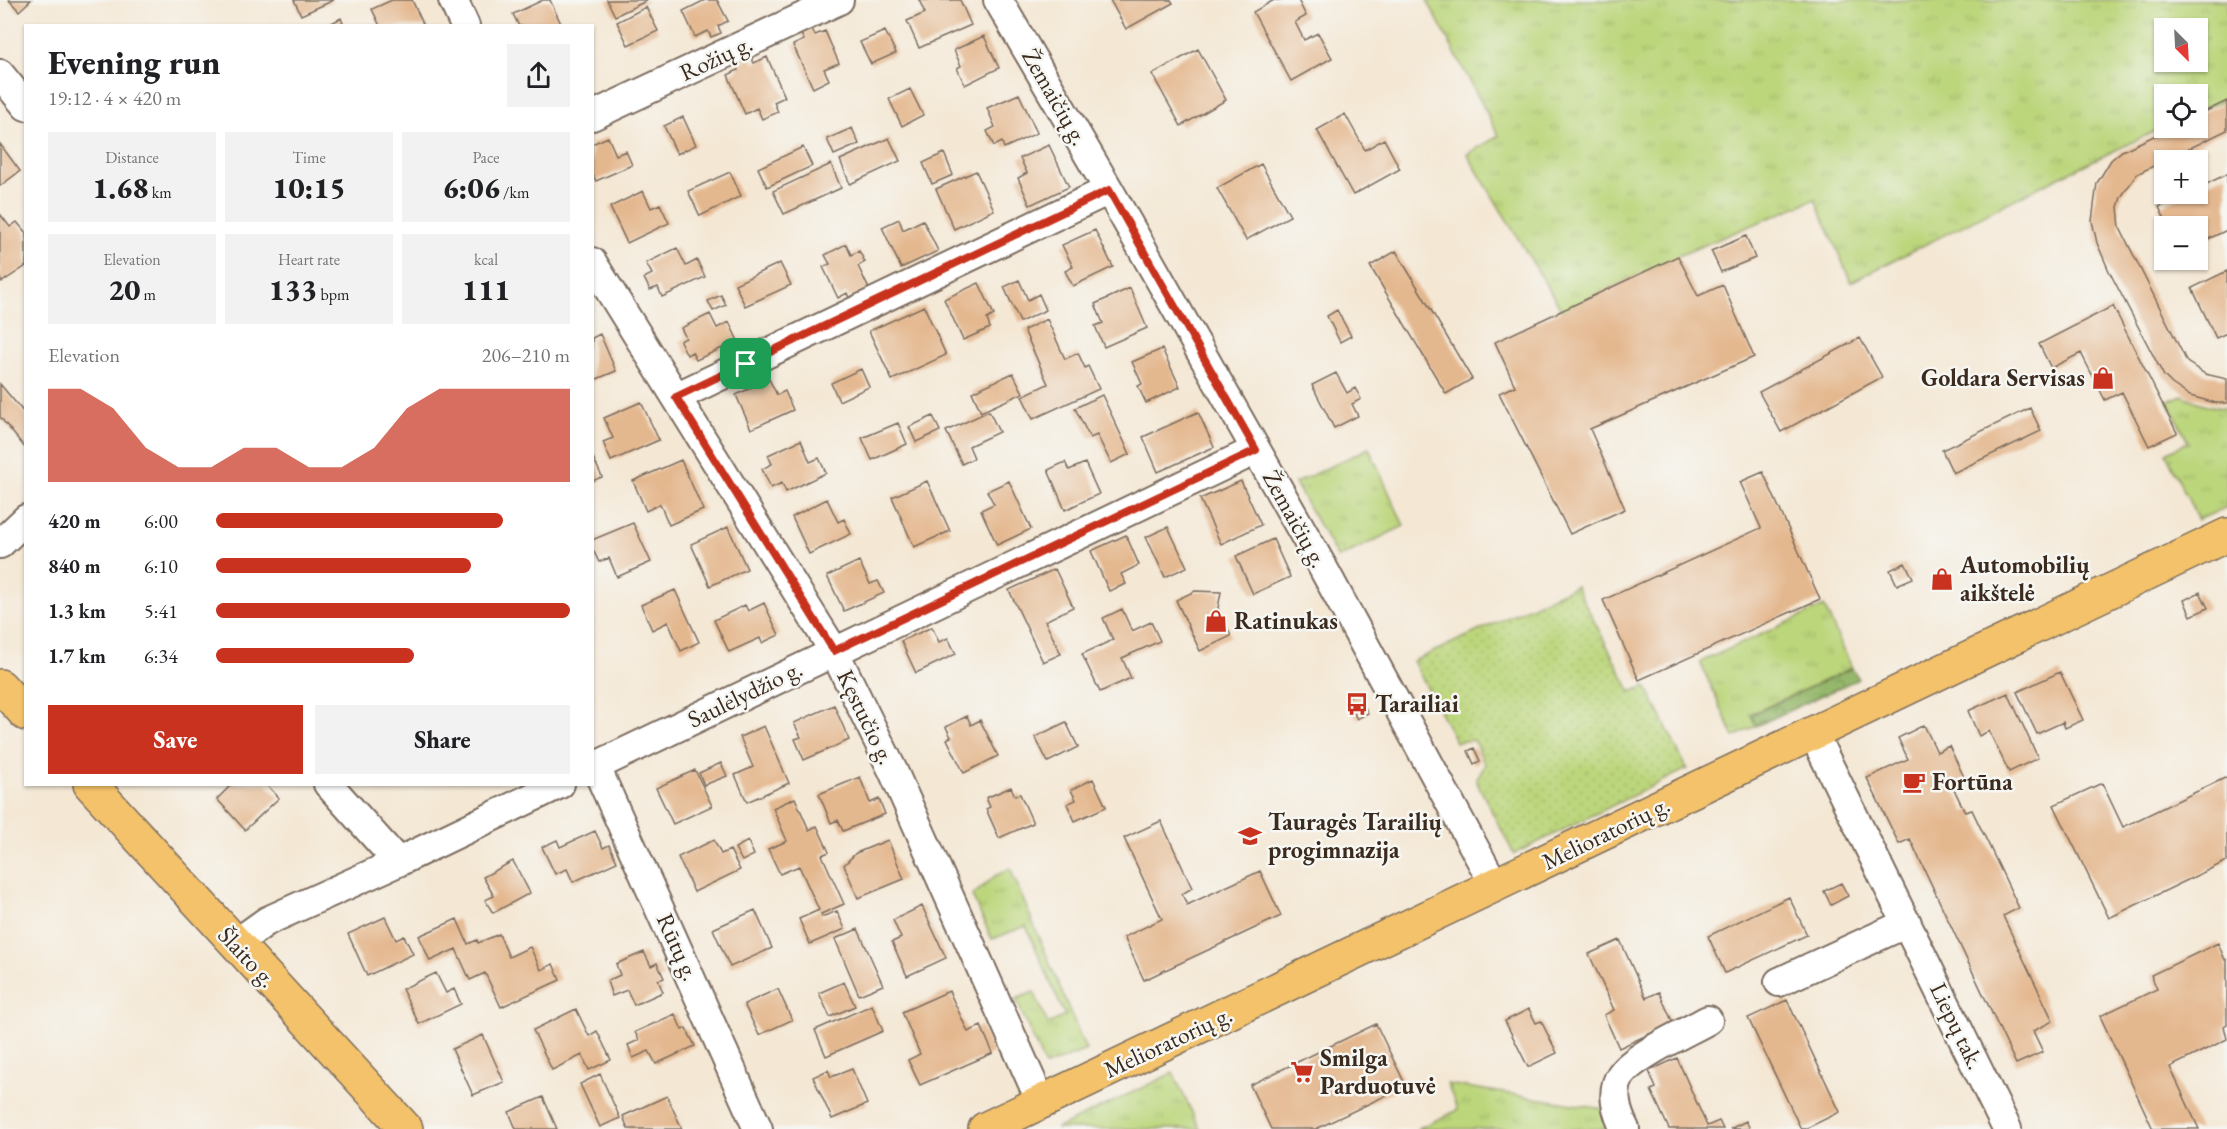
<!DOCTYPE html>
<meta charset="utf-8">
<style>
:root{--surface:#fff;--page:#f2f2f2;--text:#202124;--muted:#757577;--accent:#c8321e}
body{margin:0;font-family:"EB Garamond",serif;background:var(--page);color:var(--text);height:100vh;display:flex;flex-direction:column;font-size:22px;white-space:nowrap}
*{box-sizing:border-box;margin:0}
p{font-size:20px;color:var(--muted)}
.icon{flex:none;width:33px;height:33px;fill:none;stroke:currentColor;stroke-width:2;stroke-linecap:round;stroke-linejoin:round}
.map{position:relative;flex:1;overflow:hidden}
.details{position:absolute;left:24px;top:24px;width:570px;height:762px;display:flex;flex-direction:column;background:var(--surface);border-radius:0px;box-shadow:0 2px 4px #0004}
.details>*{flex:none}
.needle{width:39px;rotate:156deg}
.fabs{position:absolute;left:2154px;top:18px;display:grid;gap:12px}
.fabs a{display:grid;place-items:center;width:54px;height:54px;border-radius:0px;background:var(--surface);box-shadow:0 2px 4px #0004;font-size:30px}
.pin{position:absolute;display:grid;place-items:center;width:51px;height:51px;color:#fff;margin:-26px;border-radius:12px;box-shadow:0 3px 9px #0006}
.round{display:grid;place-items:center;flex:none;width:63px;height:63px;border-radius:0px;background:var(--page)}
.summary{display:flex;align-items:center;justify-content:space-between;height:102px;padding:0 24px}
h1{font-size:33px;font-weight:800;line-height:45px}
.metrics{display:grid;grid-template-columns:repeat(3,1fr);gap:9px;height:102px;padding:6px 24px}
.metrics div{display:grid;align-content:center;border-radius:0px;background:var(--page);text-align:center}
.metrics b{font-size:30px;font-weight:800}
.metrics small{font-size:16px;font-weight:400}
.metrics p{font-size:16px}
.chart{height:168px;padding:12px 24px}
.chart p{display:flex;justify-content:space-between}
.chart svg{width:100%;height:108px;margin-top:6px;fill:var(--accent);opacity:.7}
.primary-button{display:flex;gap:12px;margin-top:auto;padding:12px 24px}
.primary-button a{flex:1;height:69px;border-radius:0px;background:var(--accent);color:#fff;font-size:24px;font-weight:800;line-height:69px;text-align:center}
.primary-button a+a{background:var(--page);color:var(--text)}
ul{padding:0 24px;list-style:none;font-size:20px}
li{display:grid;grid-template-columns:96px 72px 1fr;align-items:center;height:45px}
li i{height:15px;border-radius:8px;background:var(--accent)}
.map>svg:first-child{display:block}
.grass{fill:url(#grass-tufts);stroke:#7c804d;stroke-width:1.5;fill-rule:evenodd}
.forest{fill:url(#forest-crowns);stroke:#687045;stroke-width:1.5}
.park{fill:url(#park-dots);stroke:#7c804d;stroke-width:1.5}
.building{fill:#e4b88f}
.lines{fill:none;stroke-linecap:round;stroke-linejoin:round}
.minor-casing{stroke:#7c6c5e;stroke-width:32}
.major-casing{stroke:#7c6c5e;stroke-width:36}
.minor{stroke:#fff;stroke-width:28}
.major{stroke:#f3c26a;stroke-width:33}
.route-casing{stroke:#fff;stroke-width:12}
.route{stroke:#c8321e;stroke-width:8}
.labels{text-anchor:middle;stroke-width:5;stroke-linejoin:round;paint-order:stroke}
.street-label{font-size:24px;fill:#3b2a1e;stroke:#f6f6f2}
.poi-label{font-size:24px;font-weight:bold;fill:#3b2a1e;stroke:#f6f6f2;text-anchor:start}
</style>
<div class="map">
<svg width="2227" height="1129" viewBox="0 0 2227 1129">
<defs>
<pattern id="grass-tufts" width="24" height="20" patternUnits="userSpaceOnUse" patternTransform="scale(1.5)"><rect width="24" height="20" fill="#bcd67c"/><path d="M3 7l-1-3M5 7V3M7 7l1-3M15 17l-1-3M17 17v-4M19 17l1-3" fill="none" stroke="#a2b86b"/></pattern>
<pattern id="forest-crowns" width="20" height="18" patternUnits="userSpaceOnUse" patternTransform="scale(1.5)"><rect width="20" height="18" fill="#95b76c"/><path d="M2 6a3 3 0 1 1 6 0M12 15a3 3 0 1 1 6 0" fill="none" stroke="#7b9558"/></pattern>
<pattern id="park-dots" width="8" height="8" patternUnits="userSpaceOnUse" patternTransform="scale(1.5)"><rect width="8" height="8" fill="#bcd67c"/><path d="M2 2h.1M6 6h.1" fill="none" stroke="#a2b86b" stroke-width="1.8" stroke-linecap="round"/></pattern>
</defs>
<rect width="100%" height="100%" fill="#f6f6f2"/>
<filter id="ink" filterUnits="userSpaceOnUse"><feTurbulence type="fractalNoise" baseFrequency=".0167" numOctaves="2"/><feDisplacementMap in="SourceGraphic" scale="12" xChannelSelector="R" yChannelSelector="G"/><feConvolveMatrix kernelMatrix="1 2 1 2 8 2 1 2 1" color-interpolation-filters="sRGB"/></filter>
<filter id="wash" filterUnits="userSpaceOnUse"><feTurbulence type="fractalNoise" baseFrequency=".008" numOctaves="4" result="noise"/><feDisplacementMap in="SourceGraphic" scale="24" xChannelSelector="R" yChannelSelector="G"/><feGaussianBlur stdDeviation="1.35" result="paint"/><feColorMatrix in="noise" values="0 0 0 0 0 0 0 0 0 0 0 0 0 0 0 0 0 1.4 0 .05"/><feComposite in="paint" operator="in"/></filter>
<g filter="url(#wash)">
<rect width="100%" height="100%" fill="#f4e8d5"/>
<path class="grass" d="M1427,0h800v98l-29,13v-17h-34v33l-107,51 -206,104 -36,-83 -137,57 -116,55 -95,-157 32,-18zM2164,28h34v34h-34z
M2182,395c14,7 30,13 45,13v99l-29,13 -32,-67 22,-11 -20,-41z
M1369,448l35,78 -66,32 -43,-75z
M1824,606l28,62 -101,46 5,12 -22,11 -34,-75z
M1010,868l76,182 -41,16 -29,-67 18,-7 14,32 17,-8 -39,-90 -34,13 -20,-43 23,-20z
M1173,1073l27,56h-144z
M1447,1084l163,26 8,19h-201l41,-19z"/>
<path class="forest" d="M1852,668l6,11 -102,47 -5,-11z"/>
<path class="park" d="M1576,586l55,106 15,-6 41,83 -173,85 -38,-73 9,-16 -11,-25 -18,2 -43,-81z"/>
<g id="blocks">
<path class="building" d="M9,0h22l-12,11z
M294,0h40l-33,15z
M392,0h20l12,26h-44l-8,-17z
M543,0h7l12,26h-43l-6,-12z
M607,0h41l-33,16z
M705,0h12l11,21 -10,5 3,7 -10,4 -3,-6 -13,6 -12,-26z
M919,0h41l11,25 -52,23 -12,-27 18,-8z
M1110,0h61l2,3 -47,26z
M1274,0h24l8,16 -11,6 9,18 14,-7 14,25 -41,23 -38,-69z
M646,7l12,24 -30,14 -11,-23z
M341,18l3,8h-18z
M812,29l3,6 10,-4 14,32 -15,6 5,11 -16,8 -20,-43 11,-5 -3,-6z
M885,31l11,22 -25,11 -11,-22z
M984,36l15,32 -34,17 -8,-17 4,-2 -7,-16z
M1198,49l28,51 -45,26 -29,-52z
M751,57l3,6 13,-6 18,40 -11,5 4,10 -16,7 -5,-11 -12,6 -17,-39 10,-5 -2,-6z
M910,89l13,26 -21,11 -13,-27z
M1019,94l18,39 -33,15 -2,-6 -8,4 -7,-15 8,-4 -8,-19z
M2227,101v29l-90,44 -16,23 -3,10 2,21 67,134 18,12 22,5v24h-11l-26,-7 -18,-12 -8,-8 -55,-105 -12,-28 -5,-22 5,-38 14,-23 11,-9 49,-23h27v-13z
M1345,114l20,36 19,-11 16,30 -47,26 -36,-65z
M683,117l13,28 -19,9 -13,-28z
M852,128l7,16 -25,11 -7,-16z
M608,137l8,18 10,-4 6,14 -36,16 -4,-8v-29z
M889,138l11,23 -50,23 -10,-24z
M0,144l20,27 -20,15z
M1049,145l20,42 -39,18 -12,-27 9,-5 -7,-15z
M803,147l9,19 -45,21 -9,-19z
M944,153l9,22 -21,9 -9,-21z
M831,164l10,24 -57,26 -11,-23z
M1261,164l29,52 -44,24 -29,-52z
M976,171l18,39 -40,19 -18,-40z
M730,172l11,24 -41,20 -12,-25z
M2227,174v56l-29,14v-18h-30l-9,-19 27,-13h12v-6z
M643,191l8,17 9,-4 9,19 -42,20 -17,-36z
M0,214l10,13 7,-5 9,11v33l-24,16 -2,-3z
M899,219l4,11 20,-10 15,31 -37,17 -19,-41z
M1095,230l18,37 -40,19 -8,-15 8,-4 -11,-22z
M1746,236l9,22 -34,14 -10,-21z
M846,244l5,11 8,-4 6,11 -7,4 11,23 -20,9 -2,-5 -9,5 -15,-31 7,-3 -5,-9z
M677,248l9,18 11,-6 8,17 -43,20 -4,-10 -8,3 -6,-12 8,-4 -6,-11z
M1396,251l76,128 -26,15 -76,-128z
M1678,256l20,40 25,-11 31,72 -164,72 35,80 -55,25 -71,-141 16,-7 -20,-44z
M780,263l11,22 -46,21 -10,-22z
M2227,271v62l-11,5 -24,-50z
M1019,280l9,20 11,-6 7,16 -26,12 -16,-35z
M979,283l15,32 -7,4 3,9 -27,12 -19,-41z
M1130,288l17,40 -43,19 -9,-21 8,-3 -8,-19z
M721,295l5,10 -13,6 -5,-10z
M924,306l22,49 -54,25 -23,-49z
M2113,306l64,127 -28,13 -27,-54 -17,8 -24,-47 -30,15 -12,-24z
M1337,310l14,26 -11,6 -13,-26z
M710,314l7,14 12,-6 9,19 -42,19 -4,-8 -5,3 -7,-14 6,-3 -5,-10z
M1047,319l18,40 13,-6 7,15 3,-2 11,23 -66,30 -11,-23 26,-12 -24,-54z
M600,334l16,37 -24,10v-43z
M1860,338l22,39 -101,55 -22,-40z
M1162,349l18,38 -34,16 -8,-17 4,-2 -10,-22z
M861,369l8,18 -30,14 -8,-18z
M1013,373l10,20 -42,19 -9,-20z
M1336,373l11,20 8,-5 6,11 -9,5 6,12 -24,12 -22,-43z
M769,379l8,16 8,-4 8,19 -42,19 -15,-34z
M0,384l26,31v34l-26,-32z
M1102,395l28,59 -19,9 -14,-28 -7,3 -15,-30z
M641,402l18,38 -48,21 -8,-19 10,-4 -9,-20z
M2030,408l11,23 -88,42 -11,-23z
M989,411l10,21 -30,14 5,12 -12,6 -16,-33z
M1198,412l16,35 -56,25 -15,-35z
M933,416l7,15 -24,11 -7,-15z
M898,423l9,21 -35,16 -10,-22z
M801,440l9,22 9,-4 7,15 -40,19 -4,-9 -11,5 -9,-19 10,-5 -4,-9z
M592,455l10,22 -10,4z
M681,460l22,50 -34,15 -9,-21 -14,7 -13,-30z
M1065,462l4,8 16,-7 14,31 -34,16 -17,-40z
M1763,472l57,127 -181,81 -36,-80 158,-72 -21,-46z
M927,481l23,50 -36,16 -22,-50z
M1009,481l22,48 -34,16 -16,-35 13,-6 -7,-13z
M1241,481l20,44 -40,19 -21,-45z
M827,499l11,23 6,-3 7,15 -42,20 -17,-37z
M633,523l18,39 -34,15 -8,-19 -10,4 -7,-14v-8z
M728,527l19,42 -37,17 -19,-42z
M1168,527l19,40 -22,10 -19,-40z
M1126,535l13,30 -18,9 5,10 -17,7 -18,-40z
M1273,539l17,38 -37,17 -17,-38z
M859,561l11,23 8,-3 6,12 -40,18 -17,-35z
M1905,563l8,15 -16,7 -7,-15z
M1055,569l18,38 -28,14 16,33 -18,8 -34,-72z
M675,590l24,52 -18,9 -13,-29 -16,8 -11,-25z
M1195,591l26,1 -3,16 13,28 -31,15 -24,-51z
M2200,592l8,16 -17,8 -7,-16z
M764,603l15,32 -17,8 -2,-5 -31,14 -15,-32 31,-15 3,6z
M1122,609l10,22 19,-9 9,19 -38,17 9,20 -31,14 -18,-38 31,-14 -10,-22z
M932,627l7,15 9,-4 8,16 -40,19 -15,-32z
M2060,672l23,48 -18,8 -2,-6 -26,12 -20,-42z
M1357,692l11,21 -11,6 -11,-21z
M2008,693l30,65 -29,14 -20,-41 -10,5 -11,-25z
M834,705l15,35 -45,20 -9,-21 6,-2 -7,-14z
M967,716l4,9 9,-5 18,36 -34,17 -17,-34 4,-2 -5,-10z
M1066,722l12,25 -30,15 -13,-25z
M1924,725l13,27 12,-6 16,33 -13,6 13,27 7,-2 47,98 -16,8 50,105 -20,10 10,21 -27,12 -106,-225 -11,5 -32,-66 41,-19 -10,-21z
M764,726l25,57 -42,19 -12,-27 18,-8 -13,-30z
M1474,748l6,13 -6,3 -6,-13z
M721,763l6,13 -23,9 -5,-12z
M695,770l17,36 -39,18 -17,-36z
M860,777l10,26 9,-4 6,15 -42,17 -5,-11 -7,3 -12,-29z
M2227,777v84l-118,57 -55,-113 48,-22 21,44z
M1093,779l13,28 -31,14 -8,-17 9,-4 -5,-10z
M232,784h34l13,14 -34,32 -28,-31z
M1011,787l4,9 5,-2 13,29 -34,15 -13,-29 4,-2 -4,-9z
M795,798l14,32 8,-4 12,26 -7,3 22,49 -23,10 1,3 15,-6 8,18 -35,15 -11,-25 20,-9 -20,-44 -19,8 -12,-25 19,-8 -14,-33z
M1161,821l31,67 -10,6 5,11 73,-34 21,45 -137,64 -20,-43 38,-18 -38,-81z
M595,831l8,17 6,-3 8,17 -44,20 -6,-13 -12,5 -13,-27 15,-7 3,7z
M714,840l7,14 9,-4 10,20 -46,22 -16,-35z
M888,840l16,39 -46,19 -14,-33 12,-12z
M748,841l6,14 -12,6 -7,-13z
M513,861l17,32 -37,20 -8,-13 9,-4 -11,-19z
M1841,883l7,13 -17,9 -7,-14z
M1789,897l18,38 -82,38 -17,-37z
M922,906l24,52 -39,18 -15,-34 9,-4 -8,-18z
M755,910l17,38 -42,19 -17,-38z
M385,917l11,23 8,-4 9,18 -46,22 -19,-42z
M457,919l11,25 9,-4 1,3 21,-9 10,23 21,-10 11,23 12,-6 7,16 -59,27 -16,-34 -15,7 -14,-31 -26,12 -11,-25z
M858,929l25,56 -24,10 -24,-56z
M1620,940l26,58 13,-6 14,31 -54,25 -15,-33 10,-5 -25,-56z
M2218,943l7,17 2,-1v65l-3,2 3,13 -57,28 29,62h-46l-53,-113 57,-27 -6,-14z
M644,952l7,14 6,-3 7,15 -6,2 5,12 -29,13 -7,-15 -15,6 -5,-15 13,-6 -4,-11z
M436,973l10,20 8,-4 7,15 -42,20 -17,-35z
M844,982l11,24 -25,11 -11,-24z
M778,989l14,31 -33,15 -15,-31z
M949,991l19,41 13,-6 12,27 -73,32 -12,-25 12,-6 -18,-42z
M1787,1000l53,112 -35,17h-4l-53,-111z
M872,1005l11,26 -57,25 -11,-26z
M576,1009l13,27 8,-5 14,29 -22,10 -7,-15 -30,15 -19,-40z
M1529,1009l7,14 5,-2 16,32 -29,14 -23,-46z
M675,1014l7,16 4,-2 9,18 -39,18 -7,-13 -16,7 -5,-13 11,-5 -4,-8z
M1376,1024l30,62 -90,43h-45l-21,-44z
M483,1035l21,47 -31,13 -21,-46z
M1677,1058l30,68 12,-5 4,8h-54l-18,-39 5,-2 -7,-17z
M852,1069l15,35 -35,15 -19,-42 15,-7 3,7z
M600,1074l20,44 -20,9 -20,-43z
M667,1096l15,33h-54l-5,-13z
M543,1097l14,32h-41l-7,-17z
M1746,1121l4,8h-20z"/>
</g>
</g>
<g filter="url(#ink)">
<use href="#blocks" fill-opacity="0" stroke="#7c6c5e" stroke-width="1.5"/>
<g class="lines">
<g class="minor-casing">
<path id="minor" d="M453,0l12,26
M998,0l111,190 213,376 173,320
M0,74l26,32
M592,116l247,-116
M592,262l242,389 59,120 148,331
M676,397l433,-207
M0,544l26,-25
M1813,733l194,396
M596,767l162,362
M592,768l664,-318
M328,784l70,78
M235,944l32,-23 131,-59 162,-78
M1779,982l128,-59
M1625,1129c-8,-15 -15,-38 -4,-54 12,-19 66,-43 87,-55"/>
</g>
<g class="major-casing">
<path id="major" d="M0,686l26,28
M90,784l316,345
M985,1129l1242,-594"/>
</g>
<use href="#minor" class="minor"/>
<use href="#major" class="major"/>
</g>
</g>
<g class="lines" filter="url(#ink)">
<g class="route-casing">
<path id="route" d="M1109,190l147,260 -422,201 -158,-254z"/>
</g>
<use href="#route" class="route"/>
</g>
<defs>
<g id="shop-bare" transform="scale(1.8)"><path d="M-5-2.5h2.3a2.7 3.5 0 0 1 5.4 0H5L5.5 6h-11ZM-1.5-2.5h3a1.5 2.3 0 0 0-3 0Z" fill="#c8321e" stroke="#f6f6f2" stroke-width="2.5" paint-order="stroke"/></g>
<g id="bus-bare" transform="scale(1.8)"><path d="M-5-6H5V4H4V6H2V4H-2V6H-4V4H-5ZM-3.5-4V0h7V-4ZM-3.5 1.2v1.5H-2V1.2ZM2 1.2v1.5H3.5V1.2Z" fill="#c8321e" stroke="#f6f6f2" stroke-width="2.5" paint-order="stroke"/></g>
<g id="cafe-bare" transform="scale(1.8)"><path d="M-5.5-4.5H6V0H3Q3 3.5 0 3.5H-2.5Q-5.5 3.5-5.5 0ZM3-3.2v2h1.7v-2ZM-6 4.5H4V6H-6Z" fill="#c8321e" stroke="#f6f6f2" stroke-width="2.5" paint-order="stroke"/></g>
<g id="school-bare" transform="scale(1.8)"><path d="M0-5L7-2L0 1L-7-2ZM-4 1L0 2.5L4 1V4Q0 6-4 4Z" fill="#c8321e" stroke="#f6f6f2" stroke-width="2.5" paint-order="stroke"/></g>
<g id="supermarket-bare" transform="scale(1.8)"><path d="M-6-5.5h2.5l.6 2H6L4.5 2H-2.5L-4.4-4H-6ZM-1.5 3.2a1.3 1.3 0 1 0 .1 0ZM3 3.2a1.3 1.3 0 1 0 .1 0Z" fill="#c8321e" stroke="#f6f6f2" stroke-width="2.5" paint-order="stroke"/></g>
</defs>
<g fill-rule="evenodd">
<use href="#shop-bare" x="2103" y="378"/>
<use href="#shop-bare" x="1942" y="579"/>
<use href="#shop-bare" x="1216" y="621"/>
<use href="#bus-bare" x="1357" y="704"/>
<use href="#cafe-bare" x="1914" y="782"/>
<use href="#school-bare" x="1250" y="836"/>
<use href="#supermarket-bare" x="1302" y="1072"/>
</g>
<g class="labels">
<g class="street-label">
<text transform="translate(716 58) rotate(-25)" y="8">Rožių g.</text>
<text transform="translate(1055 97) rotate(60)" y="8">Žemaičių g.</text>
<text transform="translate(1295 519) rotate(61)" y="8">Žemaičių g.</text>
<text transform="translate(745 694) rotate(-26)" y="8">Saulėlydžio g.</text>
<text transform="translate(866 717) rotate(64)" y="8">Kęstučio g.</text>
<text transform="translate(1606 833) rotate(-26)" y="8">Melioratorių g.</text>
<text transform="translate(678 947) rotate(66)" y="8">Rūtų g.</text>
<text transform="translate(247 957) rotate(47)" y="8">Šlaito g.</text>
<text transform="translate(1957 1026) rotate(64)" y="8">Liepų tak.</text>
<text transform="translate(1168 1042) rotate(-25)" y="8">Melioratorių g.</text>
</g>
<g class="poi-label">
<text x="2085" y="386" text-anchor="end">Goldara Servisas</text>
<text x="1960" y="573">Automobilių<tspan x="1960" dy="28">aikštelė</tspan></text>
<text x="1234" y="629">Ratinukas</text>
<text x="1375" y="712">Tarailiai</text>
<text x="1932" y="790">Fortūna</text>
<text x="1268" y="830">Tauragės Tarailių<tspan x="1268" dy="28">progimnazija</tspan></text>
<text x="1320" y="1066">Smilga<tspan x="1320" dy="28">Parduotuvė</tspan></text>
</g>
</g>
</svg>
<div class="fabs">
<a><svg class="needle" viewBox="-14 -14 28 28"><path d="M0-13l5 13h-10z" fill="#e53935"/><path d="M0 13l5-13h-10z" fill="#757577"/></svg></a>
<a><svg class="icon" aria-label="locate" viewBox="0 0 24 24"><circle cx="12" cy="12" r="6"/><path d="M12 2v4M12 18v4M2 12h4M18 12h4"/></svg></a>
<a>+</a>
<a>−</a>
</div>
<div class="pin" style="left:746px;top:364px;background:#1e9e55"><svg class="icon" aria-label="arrive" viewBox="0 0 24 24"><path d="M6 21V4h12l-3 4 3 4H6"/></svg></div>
<section class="details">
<div class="summary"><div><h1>Evening run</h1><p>19:12 · 4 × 420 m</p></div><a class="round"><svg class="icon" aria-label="share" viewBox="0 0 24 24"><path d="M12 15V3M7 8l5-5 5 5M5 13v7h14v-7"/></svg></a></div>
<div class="metrics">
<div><p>Distance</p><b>1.68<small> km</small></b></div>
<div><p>Time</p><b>10:15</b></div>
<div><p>Pace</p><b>6:06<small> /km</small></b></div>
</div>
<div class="metrics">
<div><p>Elevation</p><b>20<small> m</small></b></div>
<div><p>Heart rate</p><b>133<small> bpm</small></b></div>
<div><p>kcal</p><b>111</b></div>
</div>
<div class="chart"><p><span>Elevation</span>206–210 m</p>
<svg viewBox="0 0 160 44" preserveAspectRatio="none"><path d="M0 44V6L10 6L20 14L30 30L40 38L50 38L60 30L70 30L80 38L90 38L100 30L110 14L120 6L130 6L140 6L150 6L160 6V44z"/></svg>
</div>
<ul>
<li><b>420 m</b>6:00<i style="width:81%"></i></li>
<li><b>840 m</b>6:10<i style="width:72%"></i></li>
<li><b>1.3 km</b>5:41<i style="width:100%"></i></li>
<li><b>1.7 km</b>6:34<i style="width:56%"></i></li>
</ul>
<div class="primary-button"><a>Save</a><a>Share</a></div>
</section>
</div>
